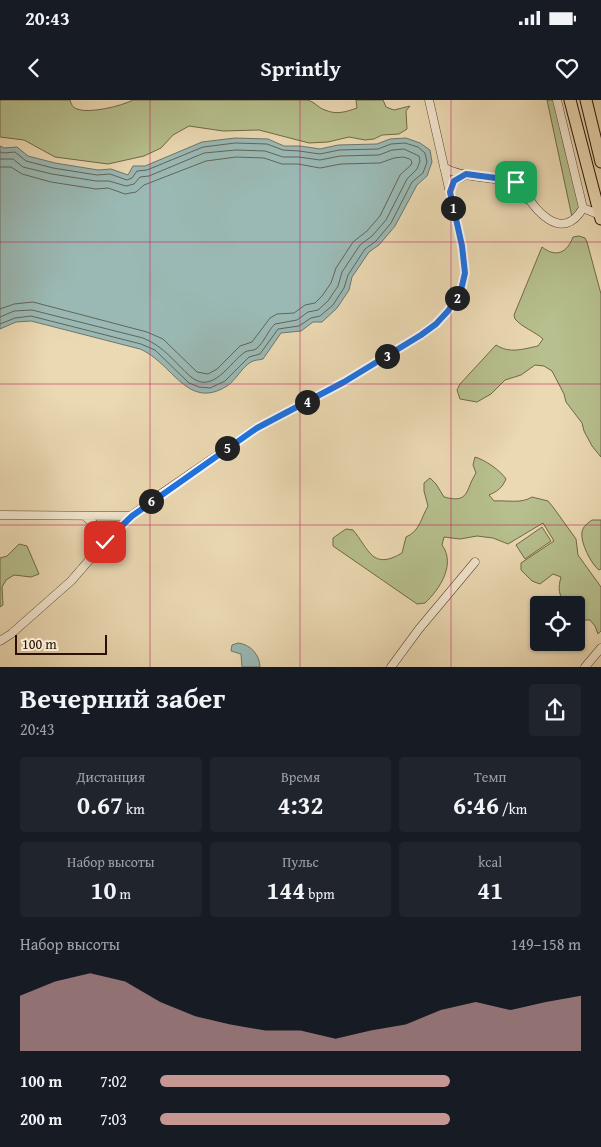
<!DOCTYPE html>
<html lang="ru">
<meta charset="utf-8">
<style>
:root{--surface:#171b24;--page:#20242c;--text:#f1f3f6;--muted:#9ea1a6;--accent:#c59692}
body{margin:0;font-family:"Gentium Book Plus",serif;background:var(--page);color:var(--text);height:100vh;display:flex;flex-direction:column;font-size:19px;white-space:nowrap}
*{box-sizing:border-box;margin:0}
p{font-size:16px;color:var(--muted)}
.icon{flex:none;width:28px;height:28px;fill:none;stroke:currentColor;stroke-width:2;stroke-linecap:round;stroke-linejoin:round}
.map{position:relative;height:567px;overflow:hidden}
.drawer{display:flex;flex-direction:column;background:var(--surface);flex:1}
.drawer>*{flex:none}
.fabs{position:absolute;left:530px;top:496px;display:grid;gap:10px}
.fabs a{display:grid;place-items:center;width:55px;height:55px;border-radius:5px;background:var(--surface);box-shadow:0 1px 4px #0004;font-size:25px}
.scale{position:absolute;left:15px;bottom:12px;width:92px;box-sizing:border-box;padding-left:5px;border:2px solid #2c1000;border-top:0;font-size:14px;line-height:18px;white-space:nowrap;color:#2c1000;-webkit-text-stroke:4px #f2e6ce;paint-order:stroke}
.pin{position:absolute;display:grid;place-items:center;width:42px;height:42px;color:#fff;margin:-21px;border-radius:10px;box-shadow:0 2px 8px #0006}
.km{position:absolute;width:25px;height:25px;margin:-12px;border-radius:50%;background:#222;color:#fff;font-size:14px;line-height:25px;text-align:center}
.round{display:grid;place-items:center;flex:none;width:52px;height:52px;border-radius:5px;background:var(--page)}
.summary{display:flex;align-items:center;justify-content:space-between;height:85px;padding:0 20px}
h1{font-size:28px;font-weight:600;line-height:38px}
.figures{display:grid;grid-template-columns:repeat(3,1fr);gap:8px;height:85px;padding:5px 20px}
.figures div{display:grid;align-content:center;border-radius:5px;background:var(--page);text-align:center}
.figures b{font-size:25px;font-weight:600}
.figures small{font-size:14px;font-weight:400}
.figures p{font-size:14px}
.chart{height:140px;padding:10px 20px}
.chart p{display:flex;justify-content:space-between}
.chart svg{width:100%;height:90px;margin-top:5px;fill:var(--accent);opacity:.7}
ul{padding:0 20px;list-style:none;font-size:16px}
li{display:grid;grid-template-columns:80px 60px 1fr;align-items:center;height:38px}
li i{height:12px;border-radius:6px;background:var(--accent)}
.status{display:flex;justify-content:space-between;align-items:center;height:35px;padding:0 25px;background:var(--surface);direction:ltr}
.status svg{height:14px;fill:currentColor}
header{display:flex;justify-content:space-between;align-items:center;height:65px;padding:0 20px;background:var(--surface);font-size:22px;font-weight:600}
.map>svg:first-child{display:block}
.green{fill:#b6bf8d;stroke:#716846}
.water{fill:#9ab9b4;stroke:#6e756c}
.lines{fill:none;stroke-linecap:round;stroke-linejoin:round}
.shore{stroke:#63645a;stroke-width:1}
.minor-casing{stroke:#5c422d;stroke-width:9}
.highway-casing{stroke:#2c1000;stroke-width:13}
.minor{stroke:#f2e6ce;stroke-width:8}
.highway{stroke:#ebd9b3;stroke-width:11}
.route-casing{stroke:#fff;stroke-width:10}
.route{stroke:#1a73e8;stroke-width:6}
.grid{fill:none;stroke:#c2185b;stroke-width:1;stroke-opacity:0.55}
</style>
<div class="status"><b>20:43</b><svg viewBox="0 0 49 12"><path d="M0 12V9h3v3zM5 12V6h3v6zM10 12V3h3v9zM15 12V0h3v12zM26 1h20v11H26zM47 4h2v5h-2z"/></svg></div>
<header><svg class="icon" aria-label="back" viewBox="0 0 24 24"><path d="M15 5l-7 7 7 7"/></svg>Sprintly<svg class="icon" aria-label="heart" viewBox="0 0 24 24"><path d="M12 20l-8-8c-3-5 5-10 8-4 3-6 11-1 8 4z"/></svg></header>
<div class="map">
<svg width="601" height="567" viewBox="0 0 601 567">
<rect width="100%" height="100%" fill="#ebd9b3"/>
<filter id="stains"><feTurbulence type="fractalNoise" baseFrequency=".004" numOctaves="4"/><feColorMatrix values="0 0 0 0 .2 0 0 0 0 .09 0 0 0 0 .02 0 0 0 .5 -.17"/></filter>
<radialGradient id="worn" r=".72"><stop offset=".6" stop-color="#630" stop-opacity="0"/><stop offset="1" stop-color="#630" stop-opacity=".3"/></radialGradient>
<path class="green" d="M0,0h70c1,4 3,8 7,9 12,5 45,-3 56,-9h174c7,1 11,8 18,10 11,5 21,2 32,-2l-1,-8h27l3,7 8,3 16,-4 -4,5 1,18 -8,5 -17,1 -8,4 -9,1 -16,-3 -21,5 -19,1 -50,-13 -36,1 -34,-5 -16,9 -12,13 -17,8 -36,8 -53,-7 -31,-17 -24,-3z
M547,0h7l10,46 16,58 -1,3 -7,10z
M579,136l6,2 2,4 14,52v163l-9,-11 -8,-15 -2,-8 -16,-21 -2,-8 -12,-23 -8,-5 -9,-1 -14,10 -16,5 -14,14 -14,8 -17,-3 -3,-9 3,-6 36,-39c14,9 27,4 42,1l5,-7c-9,-8 -20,-11 -28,-20l-1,-4 28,-68c14,11 25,6 31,-10z
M475,357c10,3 25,13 31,22 -4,9 -8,12 -17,16l5,6c13,-1 27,3 38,-4l16,4 5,6 23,32 2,16 23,32v44l-3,3 -3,-8 -5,-6h-8l-6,-6v-9h-9c-9,-9 -9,-17 -6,-28l-8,-3 -13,10 -8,-3 -11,-11v-7l33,-22 -11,-18 -35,21 -15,-6 -16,-2 -17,3 -16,-2 -2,8c14,19 -2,44 -17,58l-8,1 -84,-58v-8l13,-9 7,1c16,19 19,41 49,23l4,-16c14,-6 15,-19 22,-31l-4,-15v-8l6,-5 6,6 8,13c26,7 21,-7 32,-24l-3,-8z
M592,420h9v49l-2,1c-8,-6 -19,-28 -17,-38 1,-6 6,-9 10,-12z
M542,427l9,14 -26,18 -9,-14z
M19,444l8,2 12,28 -8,3 -17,-2 -8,5 -4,7 1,18 -3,2v-49l7,-2z"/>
<path class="water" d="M235,38l33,1 16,7h16l20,3 18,-4 39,-1 13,-5 16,-1 14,5 10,7 2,12 -5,14 -10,9 -22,41 -16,19 -10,7 -17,25 -3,13 -12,18 -15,14h-9l-12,9 -20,2 -18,26c-4,1 -9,1 -12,3 -9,5 -15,18 -24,24 -40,25 -54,-23 -87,-37l-109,-28 -15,1 -16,7v-183l4,2 13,-1 11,9 27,7 43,7 13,-1 17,6 5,-9h12l57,-24z
M238,543c12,1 22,12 22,24h-18l-1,-13 -10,-3 1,-6z"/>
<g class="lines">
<path class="shore" d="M0,52l4,1 11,-1 11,9 27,7 44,7 13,-1 17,6 5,-2 5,-7 10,-1 56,-23 32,-4 32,1 16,6 16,1 21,3 19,-4 39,-1 13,-5 14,-1 13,4 7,6 2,9 -4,11 -11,9 -21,41 -15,18 -11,8 -17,26 -4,13 -11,17 -13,11 -9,2 -12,8 -21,3 -18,25 -11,3 -24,24 -15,7 -11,-1 -10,-4 -34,-33 -14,-6 -110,-28 -16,2 -15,6
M0,59h13l10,8 29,7 44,7h13l17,5 8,-2 6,-7 9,-1 55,-23 32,-3 29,1 18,6h16l21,3 20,-4 39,-1 13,-5 12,-1 15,7 1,5 -3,8 -10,10 -21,41 -14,16 -12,9 -18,27 -4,14 -10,15 -10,9 -10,2 -11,8 -22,4c-7,6 -11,19 -19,25 -3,2 -8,1 -11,3 -15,10 -32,43 -54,25 -17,-15 -26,-30 -48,-39l-111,-28 -18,1 -14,6
M0,67h11l11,7 29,8 45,7 12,-1 17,6 11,-2 8,-7 62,-24 30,-4 28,1 18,6h16l22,4 21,-4 39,-1 14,-5 9,-1 7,2 2,3 -1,3 -11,10 -20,41 -13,15 -14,11 -17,26 -5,15 -9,13 -7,7 -10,2 -11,8 -17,1 -7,4 -18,24 -12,4 -23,23 -9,5 -11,-2 -34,-33 -16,-7 -114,-30 -19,2 -14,5"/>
<g class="minor-casing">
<path id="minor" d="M557,0l26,108 17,7
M444,67c12,10 54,11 71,15
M496,78l14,12
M522,87c12,23 40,57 61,21
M450,92l4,-11 12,-6
M516,95l13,5
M0,415l131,1
M86,417l10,9 9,16
M0,541l11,-7 60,-53 34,-39 26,-26 24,-18 102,-70 87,-46 77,-47 15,-11 12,-13 14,-25 3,-13 -3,-27 -33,-146
M391,567l28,-38 56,-67
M585,567l16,-19"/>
</g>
<g class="highway-casing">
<path id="highway" d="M570,0l31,119
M586,0l15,62"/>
</g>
<use href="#minor" class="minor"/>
<use href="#highway" class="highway"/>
</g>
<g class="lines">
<g class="route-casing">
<path id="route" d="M105,442l27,-26 125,-88 87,-46 77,-47 15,-11 12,-13 9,-14 5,-11 3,-13 -3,-27 -12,-54 4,-11 12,-7 30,4 20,4"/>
</g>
<use href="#route" class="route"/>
</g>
<path class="grid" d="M150,0v567M300,0v567M451,0v567M0,142h601M0,284h601M0,425h601"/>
<rect width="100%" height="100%" filter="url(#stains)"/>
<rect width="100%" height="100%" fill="url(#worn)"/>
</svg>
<div class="fabs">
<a><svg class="icon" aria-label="locate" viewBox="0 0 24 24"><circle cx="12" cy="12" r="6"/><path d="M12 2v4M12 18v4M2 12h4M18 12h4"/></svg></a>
</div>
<div class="scale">100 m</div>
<div class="pin" style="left:516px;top:82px;background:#1e9e55"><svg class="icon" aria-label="arrive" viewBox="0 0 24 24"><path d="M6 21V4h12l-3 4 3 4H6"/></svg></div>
<div class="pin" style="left:105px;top:442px;background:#d93025"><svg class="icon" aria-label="check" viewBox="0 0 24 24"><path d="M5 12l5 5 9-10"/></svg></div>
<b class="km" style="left:453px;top:108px">1</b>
<b class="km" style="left:457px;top:198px">2</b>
<b class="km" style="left:387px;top:256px">3</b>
<b class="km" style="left:307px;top:302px">4</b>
<b class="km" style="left:227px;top:348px">5</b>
<b class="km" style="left:151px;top:401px">6</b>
</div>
<section class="drawer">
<div class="summary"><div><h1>Вечерний забег</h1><p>20:43</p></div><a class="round"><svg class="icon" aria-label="share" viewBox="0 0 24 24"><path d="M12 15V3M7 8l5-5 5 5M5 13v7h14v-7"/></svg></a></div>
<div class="figures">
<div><p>Дистанция</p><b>0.67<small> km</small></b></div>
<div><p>Время</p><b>4:32</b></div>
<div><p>Темп</p><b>6:46<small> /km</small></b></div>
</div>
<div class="figures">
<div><p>Набор высоты</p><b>10<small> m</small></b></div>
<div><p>Пульс</p><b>144<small> bpm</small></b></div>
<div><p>kcal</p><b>41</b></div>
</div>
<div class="chart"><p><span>Набор высоты</span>149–158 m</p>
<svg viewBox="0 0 160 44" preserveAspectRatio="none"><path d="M0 44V17L10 10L20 6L30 10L40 20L50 27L60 31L70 34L80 34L90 38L100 34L110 31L120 24L130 20L140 24L150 20L160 17V44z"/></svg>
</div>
<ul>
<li><b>100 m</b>7:02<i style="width:69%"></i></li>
<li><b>200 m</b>7:03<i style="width:69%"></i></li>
</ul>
</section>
